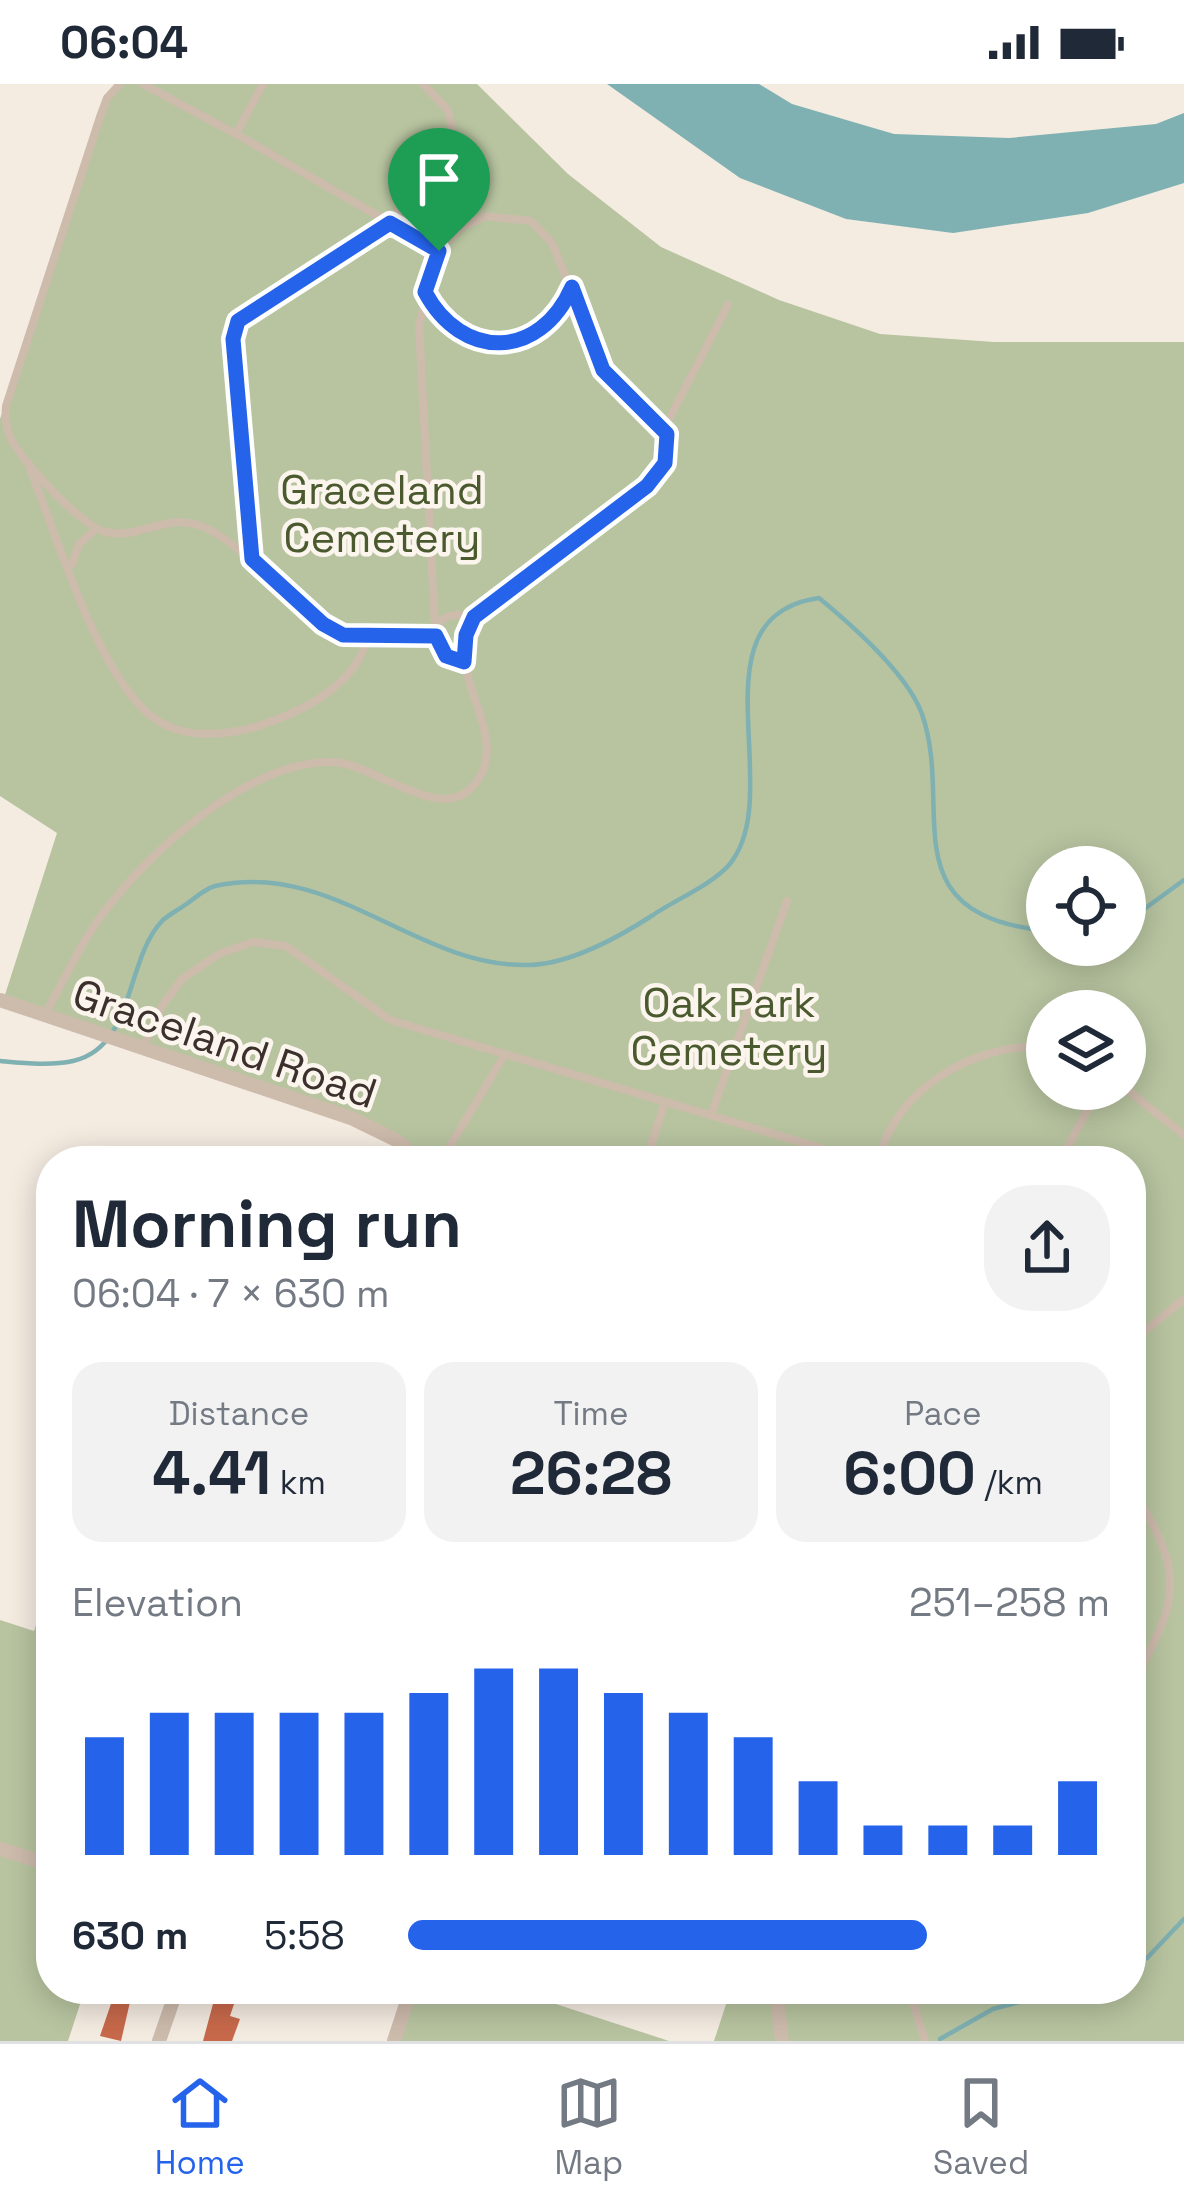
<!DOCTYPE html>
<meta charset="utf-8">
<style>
:root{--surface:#fff;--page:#f2f2f3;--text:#1f2937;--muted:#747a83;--line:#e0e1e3;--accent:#2563eb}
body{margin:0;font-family:"Space Grotesk",sans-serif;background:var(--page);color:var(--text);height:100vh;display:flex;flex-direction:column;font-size:45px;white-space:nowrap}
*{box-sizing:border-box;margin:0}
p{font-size:39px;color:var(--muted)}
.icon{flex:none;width:66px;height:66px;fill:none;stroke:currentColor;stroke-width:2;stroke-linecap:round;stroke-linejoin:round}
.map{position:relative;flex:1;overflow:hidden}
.details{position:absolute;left:36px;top:1062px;width:1110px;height:858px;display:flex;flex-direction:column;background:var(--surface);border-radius:48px;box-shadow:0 6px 30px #0003}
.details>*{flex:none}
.tools{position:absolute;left:1026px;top:762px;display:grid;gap:24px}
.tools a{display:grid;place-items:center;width:120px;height:120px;border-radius:50%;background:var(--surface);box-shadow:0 6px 30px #0003;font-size:60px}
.pin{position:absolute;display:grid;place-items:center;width:102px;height:102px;color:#fff;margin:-123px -51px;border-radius:50% 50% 50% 0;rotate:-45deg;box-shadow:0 0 12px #0007}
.pin .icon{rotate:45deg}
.round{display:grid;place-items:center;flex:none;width:126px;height:126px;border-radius:48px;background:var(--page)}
.summary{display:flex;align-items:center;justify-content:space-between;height:204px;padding:0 36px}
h1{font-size:66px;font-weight:700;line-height:90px}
.figures{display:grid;grid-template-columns:repeat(3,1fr);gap:18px;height:204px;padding:12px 36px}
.figures div{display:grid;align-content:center;border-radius:30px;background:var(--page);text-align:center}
.figures b{font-size:60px;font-weight:700}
.figures small{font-size:33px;font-weight:400}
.figures p{font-size:33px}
.chart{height:336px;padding:24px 36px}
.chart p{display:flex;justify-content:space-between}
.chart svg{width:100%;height:216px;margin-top:12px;stroke:var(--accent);stroke-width:6}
ul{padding:0 36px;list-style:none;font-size:39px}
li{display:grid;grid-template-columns:192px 144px 1fr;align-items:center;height:90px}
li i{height:30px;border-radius:15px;background:var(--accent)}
.status{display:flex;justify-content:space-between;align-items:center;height:84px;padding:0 60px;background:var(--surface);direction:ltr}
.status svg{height:33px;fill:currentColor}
.dock{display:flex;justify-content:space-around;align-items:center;height:168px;border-top:3px solid var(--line);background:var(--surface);font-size:33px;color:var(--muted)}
.dock a{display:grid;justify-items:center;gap:6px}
.dock .on{color:var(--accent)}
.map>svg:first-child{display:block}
.green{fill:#b8c4a0;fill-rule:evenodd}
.water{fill:#7fb0b2}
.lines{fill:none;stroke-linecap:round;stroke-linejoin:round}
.stream{stroke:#7fb0b2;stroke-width:4.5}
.building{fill:#c8694b}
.service{stroke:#cdbbac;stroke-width:8}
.minor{stroke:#cdbbac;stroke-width:14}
.route-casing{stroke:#fff;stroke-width:24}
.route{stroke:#2563eb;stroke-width:15}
.labels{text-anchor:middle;stroke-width:9;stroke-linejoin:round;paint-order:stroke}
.park-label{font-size:42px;fill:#4a5a2e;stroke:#fbf5ee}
.street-label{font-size:42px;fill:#3b302b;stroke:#fbf5ee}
</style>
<div class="status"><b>06:04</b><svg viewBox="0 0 49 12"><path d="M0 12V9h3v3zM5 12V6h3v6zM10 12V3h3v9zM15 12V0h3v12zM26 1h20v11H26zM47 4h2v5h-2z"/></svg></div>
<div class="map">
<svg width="1184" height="1957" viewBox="0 0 1184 1957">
<rect width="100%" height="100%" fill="#f4ebe1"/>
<path class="green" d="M114,0h363l91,90 93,73 118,53 101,34 114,8h190v1699h-470l17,-52h400v-828h-710l-25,-21 -393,-139 54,-168 -57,-37v-377zM1047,783h78v78h-78zM1047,927h78v78h-78z
M51,1499v238l-13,40 13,5v123h34l-17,52h-68v-421l34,11z
M411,1905h99l159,52h-275z"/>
<path class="water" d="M607,0h152l33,20 102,30 115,4 147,-14 28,-11v70l-96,30 -135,20 -107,-14 -106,-41z"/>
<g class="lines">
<path class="stream" d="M1125,839l59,-43
M0,977c23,2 50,5 73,0 62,-14 52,-101 89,-140 6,-6 16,-11 23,-16 9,-6 19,-16 30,-19 118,-26 201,81 312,79 41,0 92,-28 126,-50 22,-15 58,-30 76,-50 60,-71 -40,-249 90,-267 34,28 88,75 103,116 33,95 -35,200 125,217
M1131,1881l16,-7 37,-39
M940,1955l53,-30 75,-20"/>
</g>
<path class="building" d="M116,1905h17l-12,52 -21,-5z
M217,1905h22l-9,27 10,3 -8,22h-29z"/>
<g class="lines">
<path class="service" d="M120,0l-13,14 -7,19 -94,289c-1,12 0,24 6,35 14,24 72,90 99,92 36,4 58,-23 97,-4 50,25 86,91 137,106 27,8 64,1 91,1
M143,0l93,50 27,-50
M236,50l203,117
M425,209c38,69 115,66 147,-6
M665,343l63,-122
M30,385c27,67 66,202 121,247 39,31 100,16 141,-3 30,-13 70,-40 74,-76
M252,473l-19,-218 5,-18 152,-98 63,-90 -5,-23 -25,-26
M72,481l7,-21 16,-14
M436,542c9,-11 27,-18 34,-1
M45,930c19,-33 36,-72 59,-102 48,-63 146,-152 229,-150 39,1 103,58 136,28 48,-43 -18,-108 -3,-155 11,-35 146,-123 181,-149l18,-23 2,-29 -64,-65 -51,-126 -21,-22 -45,-5 -26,12 -21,23 -20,74 16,302 11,29 17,6
M142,964l20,-42 20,-27 37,-25 34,-12 33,4 104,74 431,128
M1125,1004l59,47
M711,1031l76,-214
M441,1077l64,-107
M646,1077l19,-59
M879,1077c15,-73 98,-119 168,-114
M1060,1077l39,-72
M1131,1277l10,-27 43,-35
M1131,1402c53,88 52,108 0,199
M909,1905l16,52"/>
<path class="minor" d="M0,916l351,118 45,22 25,21
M0,1765l51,16
M776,1905l6,52
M159,1957l18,-52
M394,1957l17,-52"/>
</g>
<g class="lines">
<g class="route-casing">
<path id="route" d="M390,139l49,28 -14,41c37,69 115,68 147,-5l31,83 64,64 -2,29 -18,23 -173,131 -8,18 -2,27 -18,-6 -10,-20 -93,-1 -20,-11 -71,-65 -19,-220 5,-18z"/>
</g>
<use href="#route" class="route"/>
</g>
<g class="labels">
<g class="park-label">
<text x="382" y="420">Graceland<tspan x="382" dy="48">Cemetery</tspan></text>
<text x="729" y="933">Oak Park<tspan x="729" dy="48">Cemetery</tspan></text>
</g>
<g class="street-label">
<text transform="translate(225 959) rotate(19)" y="15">Graceland Road</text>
</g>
</g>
</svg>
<div class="tools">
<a><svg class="icon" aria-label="locate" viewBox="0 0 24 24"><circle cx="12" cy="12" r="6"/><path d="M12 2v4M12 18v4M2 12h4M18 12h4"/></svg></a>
<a><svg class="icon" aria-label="layers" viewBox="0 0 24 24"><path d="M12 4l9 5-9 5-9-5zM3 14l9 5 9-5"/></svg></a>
</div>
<div class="pin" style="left:439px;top:167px;background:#1e9e55"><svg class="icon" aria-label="arrive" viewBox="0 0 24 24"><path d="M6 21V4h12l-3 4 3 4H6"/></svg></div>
<section class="details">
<div class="summary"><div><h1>Morning run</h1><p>06:04 · 7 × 630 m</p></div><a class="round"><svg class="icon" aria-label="share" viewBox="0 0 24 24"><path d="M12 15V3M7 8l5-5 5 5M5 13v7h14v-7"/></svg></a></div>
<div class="figures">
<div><p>Distance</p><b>4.41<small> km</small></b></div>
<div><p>Time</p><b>26:28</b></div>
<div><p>Pace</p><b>6:00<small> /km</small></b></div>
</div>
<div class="chart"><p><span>Elevation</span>251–258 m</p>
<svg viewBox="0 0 160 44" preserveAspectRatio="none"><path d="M5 44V20M15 44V15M25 44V15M35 44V15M45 44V15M55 44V11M65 44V6M75 44V6M85 44V11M95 44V15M105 44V20M115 44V29M125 44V38M135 44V38M145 44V38M155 44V29"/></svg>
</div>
<ul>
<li><b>630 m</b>5:58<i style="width:74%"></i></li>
</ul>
</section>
</div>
<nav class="dock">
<a class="on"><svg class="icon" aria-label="home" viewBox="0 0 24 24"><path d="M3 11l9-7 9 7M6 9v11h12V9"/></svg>Home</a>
<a><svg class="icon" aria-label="map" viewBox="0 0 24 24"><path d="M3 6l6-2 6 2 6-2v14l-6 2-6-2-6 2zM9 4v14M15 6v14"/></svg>Map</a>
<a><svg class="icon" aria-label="saved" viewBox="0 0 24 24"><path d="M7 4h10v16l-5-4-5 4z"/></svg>Saved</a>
</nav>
